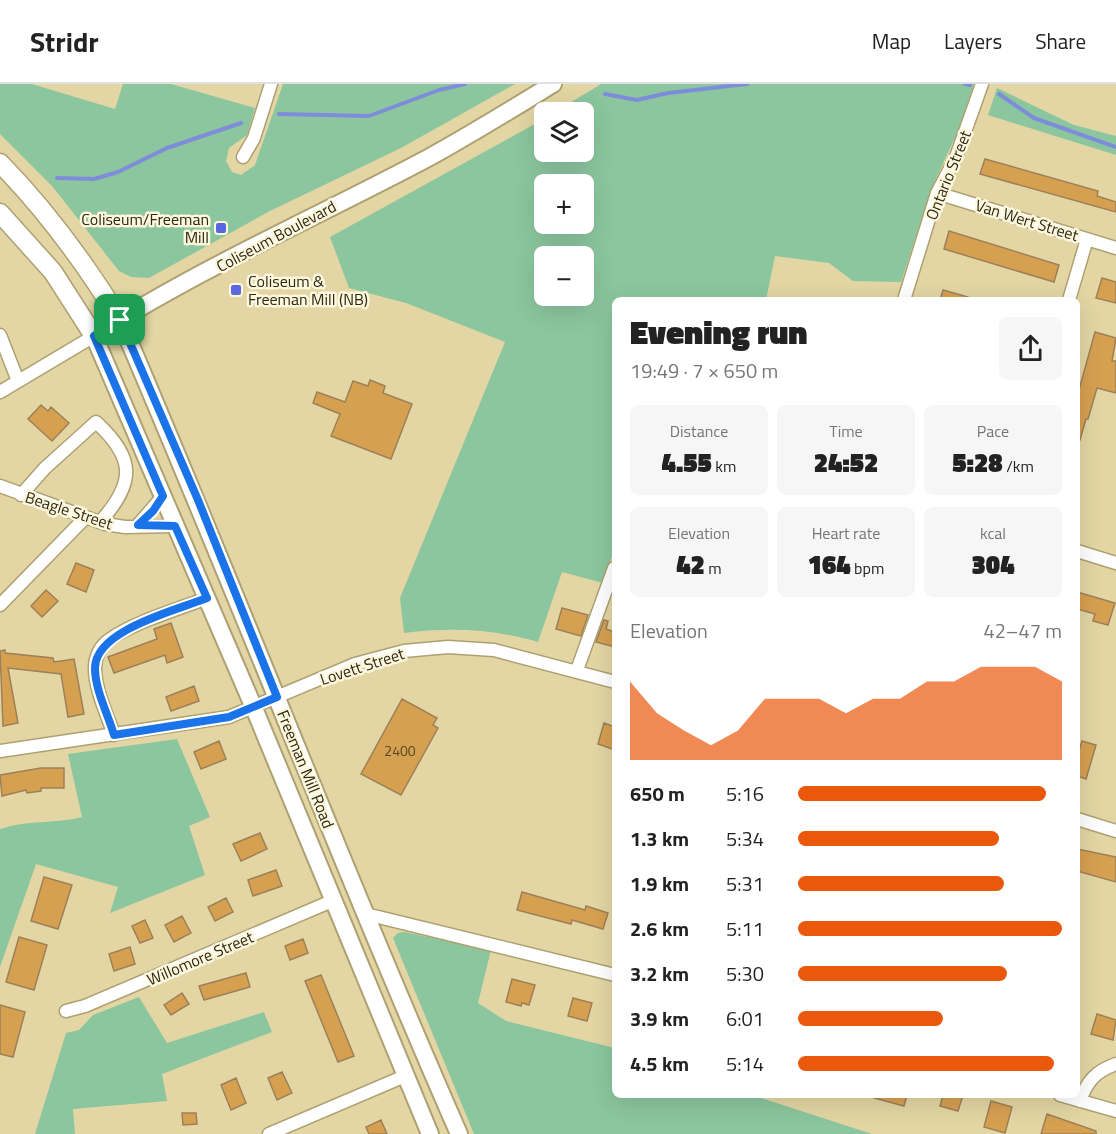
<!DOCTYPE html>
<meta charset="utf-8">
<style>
:root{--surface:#fff;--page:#f6f6f6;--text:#222;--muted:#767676;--line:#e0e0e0;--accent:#ea580c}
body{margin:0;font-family:"Titillium Web",sans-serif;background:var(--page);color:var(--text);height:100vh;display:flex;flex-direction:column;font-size:22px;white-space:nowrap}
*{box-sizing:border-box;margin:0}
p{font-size:20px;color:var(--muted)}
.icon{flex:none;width:33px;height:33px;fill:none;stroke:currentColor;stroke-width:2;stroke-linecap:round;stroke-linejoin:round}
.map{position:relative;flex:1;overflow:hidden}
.panel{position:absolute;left:612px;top:213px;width:468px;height:801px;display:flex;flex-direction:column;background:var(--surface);border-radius:9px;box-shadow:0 6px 24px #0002}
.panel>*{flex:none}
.controls{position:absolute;left:534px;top:18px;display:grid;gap:12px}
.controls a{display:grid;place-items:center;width:60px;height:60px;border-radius:9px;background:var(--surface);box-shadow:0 6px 24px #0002;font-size:30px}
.pin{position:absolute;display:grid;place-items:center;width:51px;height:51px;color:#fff;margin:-26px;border-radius:12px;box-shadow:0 3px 9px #0006}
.round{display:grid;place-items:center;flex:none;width:63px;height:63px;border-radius:9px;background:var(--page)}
.head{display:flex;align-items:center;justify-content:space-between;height:102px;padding:0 18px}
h1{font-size:33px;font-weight:800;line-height:45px}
.figures{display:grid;grid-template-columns:repeat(3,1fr);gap:9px;height:102px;padding:6px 18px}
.figures div{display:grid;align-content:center;border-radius:9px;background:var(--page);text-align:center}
.figures b{font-size:26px;font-weight:800}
.figures small{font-size:16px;font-weight:400}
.figures p{font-size:16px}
.chart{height:168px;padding:12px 18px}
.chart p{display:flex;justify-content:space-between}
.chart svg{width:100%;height:108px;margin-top:6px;fill:var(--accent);opacity:.7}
ul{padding:0 18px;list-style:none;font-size:20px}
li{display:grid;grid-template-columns:96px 72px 1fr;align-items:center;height:45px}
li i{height:15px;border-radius:8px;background:var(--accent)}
header{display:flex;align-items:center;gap:36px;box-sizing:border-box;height:84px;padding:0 30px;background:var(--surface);border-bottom:2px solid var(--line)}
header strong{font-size:28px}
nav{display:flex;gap:33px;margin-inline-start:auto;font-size:21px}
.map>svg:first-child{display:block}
.green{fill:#8bc69e;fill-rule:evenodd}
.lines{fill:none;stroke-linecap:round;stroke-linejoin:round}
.stream{stroke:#7e8dda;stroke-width:4}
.building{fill:#d6a051;stroke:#9e8058;stroke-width:1.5}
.minor-casing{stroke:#aea171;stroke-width:15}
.major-casing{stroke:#aea171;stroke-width:20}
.highway-casing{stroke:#aea171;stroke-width:21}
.minor{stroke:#fff;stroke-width:12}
.major{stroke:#fff;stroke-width:16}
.highway{stroke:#fff;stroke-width:18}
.route-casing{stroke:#fff;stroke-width:12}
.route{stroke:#1a73e8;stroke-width:8}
.poi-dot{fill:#5a67de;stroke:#fdf7de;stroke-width:2}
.labels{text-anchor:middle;stroke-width:5;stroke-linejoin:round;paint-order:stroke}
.number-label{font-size:14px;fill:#584624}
.street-label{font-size:16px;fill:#2e2815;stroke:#fdf7de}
.poi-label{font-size:16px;fill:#2e2815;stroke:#fdf7de;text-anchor:end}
</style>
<header>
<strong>Stridr</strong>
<nav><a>Map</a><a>Layers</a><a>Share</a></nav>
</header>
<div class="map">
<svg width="1116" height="1050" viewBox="0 0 1116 1050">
<rect width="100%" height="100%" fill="#e3d6a4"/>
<path class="green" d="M0,0h32l83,25 8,-25h48l84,24 -8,27 -18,13 -3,13 6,11 9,3 14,-10 28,-81h232l-114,64 -131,63 -121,67 -18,-1 -12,-6 -67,-85 -52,-52z
M601,0h373l-14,43 -28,60 -31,95 -48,-1 -24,-18 -54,-7 -9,44h-151v247l-12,36 -41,-11 -24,70c-45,-13 -87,-15 -134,-9l-4,-35 105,-256 -99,-39 -57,-15 -19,-51 214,-118v33h40v-40h-29zM544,100h40v40h-40zM544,172h40v40h-40z
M997,4l77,37 42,11v19l-128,-40z
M177,655l33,78 -21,9 16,49 -95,38 8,-26 -82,-23 -36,103v-138c26,-9 55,-5 82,-12l-14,-63z
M404,848l87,18 -13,53 28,18 109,27v47h137l120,39h-398l-81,-196 5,-5z
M139,913l28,46 97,-31 8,20 -110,42 5,27 -94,8 2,25h-40l31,-101 13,-3 14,-15z"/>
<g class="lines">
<path class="stream" d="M965,0l5,1
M605,10l32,6 31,-7 79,-9
M999,10l35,24 82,29
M279,30l90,2 70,-26 26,-6
M57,94l37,1 24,-7 49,-24 74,-25"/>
</g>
<path class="building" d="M985,75l113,32 -1,5 19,6v10l-136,-38z
M949,147l110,34 -5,17 -110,-33z
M1102,194l14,4v21l-20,-5z
M943,206l25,7v3h-28z
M1095,248l21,6 -4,23h4v32l-19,-5 -9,31h-2l-6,21h-3v-43z
M370,296l15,6 -2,7 29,11 -21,55 -60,-23 9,-22 -27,-11 4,-11 28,10 8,-21 15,5z
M41,321l7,6 3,-4 18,16 -17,18 -24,-22z
M76,479l18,7 -8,22 -19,-8z
M46,506l12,11 -16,16 -11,-11z
M1077,508l38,11 -7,22 -15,-4 2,-7 -18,-5z
M562,524l26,7 -7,21 -25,-7z
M604,536l4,1 -2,8 9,3v15l-19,-5z
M171,539l12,34 -16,6 -2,-8 -51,18 -6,-16 49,-18 -3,-10z
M5,566v3l48,5 1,4 20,-3 10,55 -16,3 -7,-43 -53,-6 10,55 -15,3 -3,-75z
M194,602l5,15 -28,10 -5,-14z
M402,615l35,19 -4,7 5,3 -37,67 -40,-21z
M604,639l11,4v23l-17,-6z
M219,657l7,18 -25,10 -7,-17z
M1082,657l14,4 -10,34 -9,-3v-19z
M41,684h23v20h-23v3l-14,2 -1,-3 -24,6 -2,-21z
M260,749l7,16 -26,12 -8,-17z
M1077,765l39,8v25l-39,-11z
M276,786l6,16 -29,10 -5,-16z
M44,793l28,8 -14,44 -27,-8z
M522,808l63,18 1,-4 22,7 -5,16 -31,-9 -1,4 -54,-14z
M226,814l7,14 -18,9 -7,-14z
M182,832l9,17 -17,9 -9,-17z
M145,836l8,18 -13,5 -8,-17z
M19,853l28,8 -13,45 -28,-8z
M303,855l5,14 -18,7 -5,-14z
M130,863l5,17 -21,7 -5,-17z
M246,889l4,14 -46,13 -5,-14z
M321,891l33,81 -16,6 -33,-81z
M512,895l23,6 -6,20 -7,-2 -1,3 -15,-4z
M182,909l7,11 -18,11 -7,-10z
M573,914l19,5 -5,18 -19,-5z
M0,921l25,7 -12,45 -13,-3z
M1097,930l19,6 -3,20 -22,-6z
M282,988l10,21 -15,7 -9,-22z
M236,994l10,25 -15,7 -10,-25z
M874,1011h33l-3,11 -30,-8z
M943,1011h20l-5,16 -18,-5z
M991,1017l21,6 -7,26 -21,-6z
M182,1029h14l1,11 -14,1z
M1047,1030l49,17v3h-55z
M381,1036l6,14h-18l-3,-7z"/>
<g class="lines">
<g class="minor-casing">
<path id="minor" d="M243,73l11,-19 17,-54
M937,109l179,55
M904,216l33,-107 19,-36 26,-73
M1069,216l18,-61
M0,251l18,46
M0,308l94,-56
M0,402l105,38 20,3 50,-1
M21,411l24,-27 51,-46c39,36 40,60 4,100
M138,441l25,-29
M1077,467l39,12
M0,521l85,-87
M577,586l37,-102
M114,651c-7,-21 -19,-45 -19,-67 0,-11 5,-22 14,-28 24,-18 70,-31 98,-42
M0,667l229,-34 126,-53 49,-13 44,-4 46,3 121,32
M1077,735l39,12
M366,830l249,61
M66,927l19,-5 247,-105
M1060,1011l56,16
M1080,1017c7,-20 16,-30 36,-37
M269,1050l136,-58"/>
</g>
<g class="major-casing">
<path id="major" d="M120,236c116,270 221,545 339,814
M430,1050l-176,-426 -160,-372c106,-68 223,-119 334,-178 42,-23 84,-49 125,-74"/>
</g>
<g class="highway-casing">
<path id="highway" d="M0,79c47,48 85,100 120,157
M0,129l53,59 41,64"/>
</g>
<use href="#minor" class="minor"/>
<use href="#major" class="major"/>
<use href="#highway" class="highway"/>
</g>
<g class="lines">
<g class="route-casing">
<path id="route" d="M120,236l78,180 79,197 -48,20 -115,18c-6,-21 -19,-45 -19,-67 0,-38 82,-58 112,-70l-32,-72 -37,-1 15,-14 10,-15 -69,-160z"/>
</g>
<use href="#route" class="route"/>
</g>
<g class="poi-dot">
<rect x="215" y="138" width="12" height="12" rx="3"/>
<rect x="230" y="200" width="12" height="12" rx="3"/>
</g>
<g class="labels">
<g class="number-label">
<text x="400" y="672">2400</text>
</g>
<g class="street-label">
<text transform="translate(948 91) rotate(-68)" y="6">Ontario Street</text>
<text transform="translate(1027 136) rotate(17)" y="6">Van Wert Street</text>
<text transform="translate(276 152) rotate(-28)" y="6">Coliseum Boulevard</text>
<text transform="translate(69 426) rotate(18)" y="6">Beagle Street</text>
<text transform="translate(362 582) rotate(-18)" y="6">Lovett Street</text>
<text transform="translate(306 685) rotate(68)" y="6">Freeman Mill Road</text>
<text transform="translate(200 874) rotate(-23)" y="6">Willomore Street</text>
</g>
<g class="poi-label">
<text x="209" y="141">Coliseum/Freeman<tspan x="209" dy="18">Mill</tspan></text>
<text x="248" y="203" text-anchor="start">Coliseum &amp;<tspan x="248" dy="18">Freeman Mill (NB)</tspan></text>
</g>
</g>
</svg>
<div class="controls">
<a><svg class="icon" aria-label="layers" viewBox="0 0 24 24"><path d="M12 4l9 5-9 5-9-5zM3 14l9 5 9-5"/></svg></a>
<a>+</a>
<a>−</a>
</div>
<div class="pin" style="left:120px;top:236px;background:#1e9e55"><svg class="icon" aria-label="arrive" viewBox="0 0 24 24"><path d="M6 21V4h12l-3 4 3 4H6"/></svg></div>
<section class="panel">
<div class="head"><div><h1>Evening run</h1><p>19:49 · 7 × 650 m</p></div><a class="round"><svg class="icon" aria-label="share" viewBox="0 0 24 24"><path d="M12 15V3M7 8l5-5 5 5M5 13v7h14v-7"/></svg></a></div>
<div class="figures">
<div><p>Distance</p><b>4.55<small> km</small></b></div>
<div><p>Time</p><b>24:52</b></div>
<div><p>Pace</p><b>5:28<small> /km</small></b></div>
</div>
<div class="figures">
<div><p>Elevation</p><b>42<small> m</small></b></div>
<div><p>Heart rate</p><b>164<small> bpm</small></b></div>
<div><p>kcal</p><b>304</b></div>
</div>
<div class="chart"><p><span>Elevation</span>42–47 m</p>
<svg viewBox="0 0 160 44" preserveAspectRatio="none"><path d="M0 44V12L10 25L20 32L30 38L40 32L50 19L60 19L70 19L80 25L90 19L100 19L110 12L120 12L130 6L140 6L150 6L160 12V44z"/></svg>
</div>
<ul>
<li><b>650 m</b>5:16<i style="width:94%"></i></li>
<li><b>1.3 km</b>5:34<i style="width:76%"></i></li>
<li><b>1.9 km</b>5:31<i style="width:78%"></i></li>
<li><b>2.6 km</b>5:11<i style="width:100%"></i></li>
<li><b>3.2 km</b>5:30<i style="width:79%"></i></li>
<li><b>3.9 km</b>6:01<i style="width:55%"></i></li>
<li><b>4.5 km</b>5:14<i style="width:97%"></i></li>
</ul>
</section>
</div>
